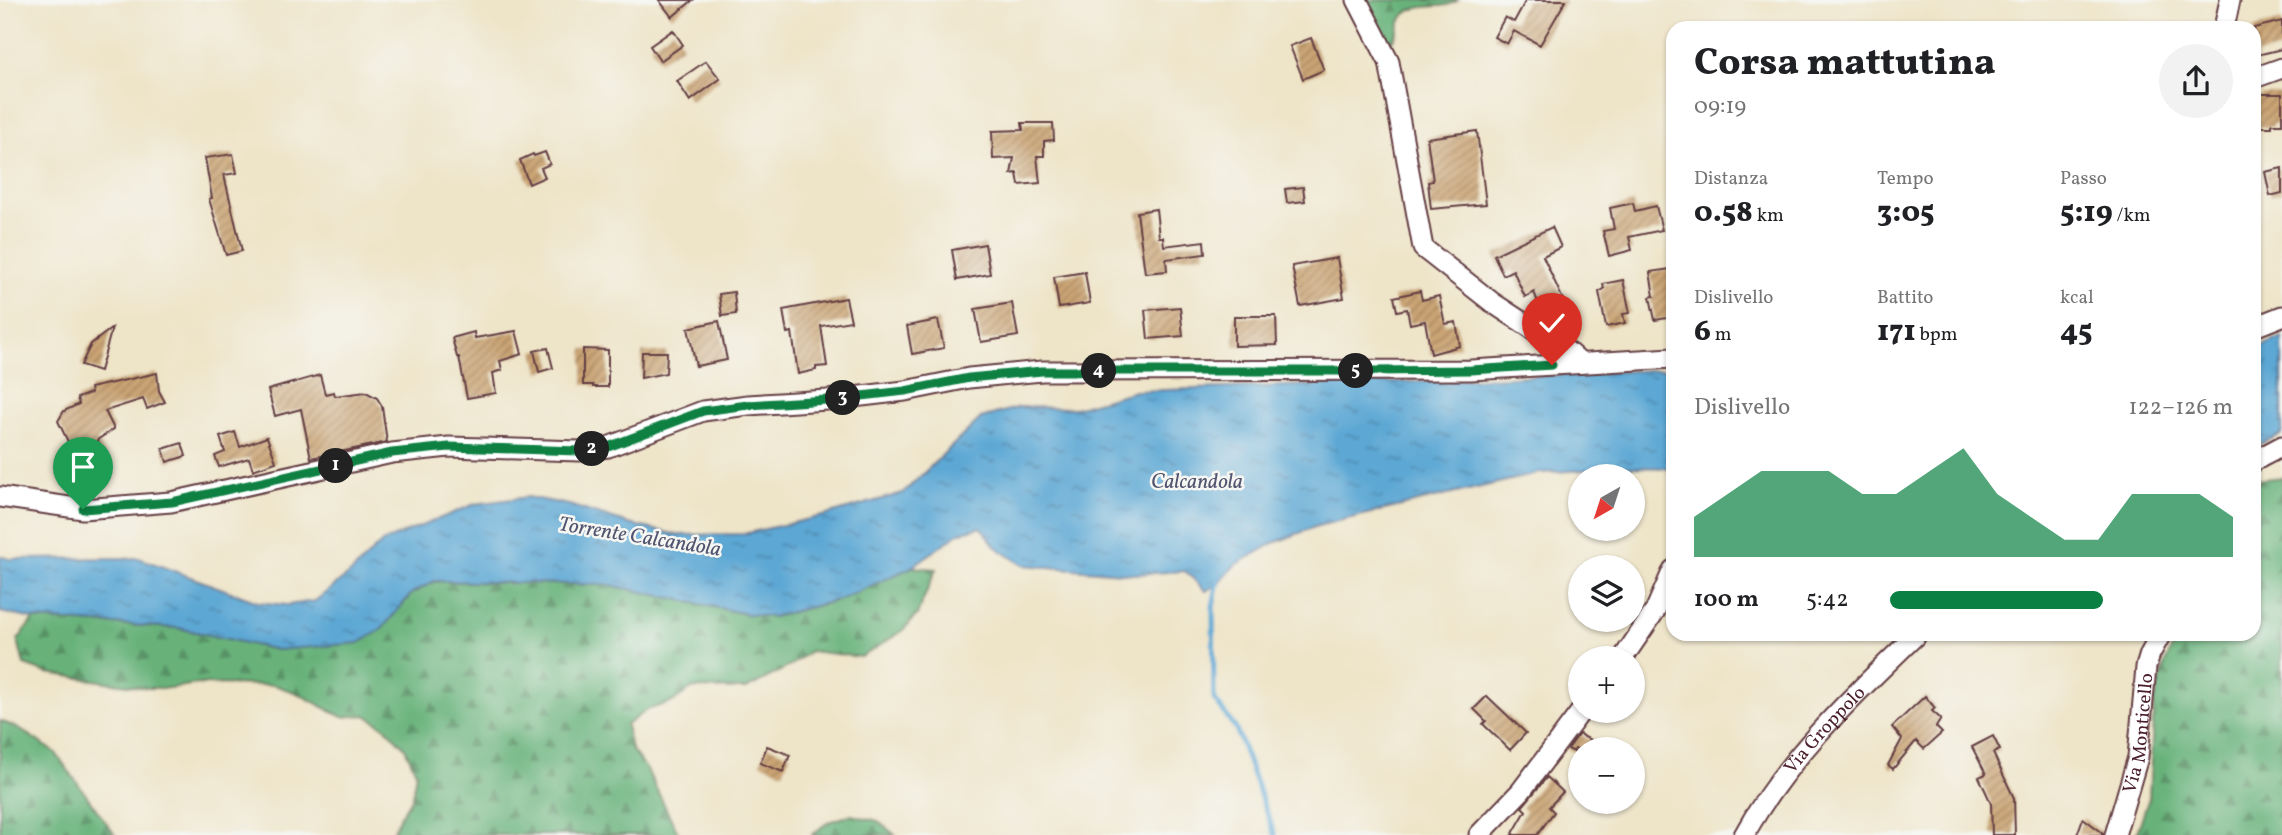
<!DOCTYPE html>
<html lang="it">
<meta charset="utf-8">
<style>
:root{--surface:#fff;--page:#f2f2f2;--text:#202124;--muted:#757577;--accent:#0b8043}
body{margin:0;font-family:Vollkorn,serif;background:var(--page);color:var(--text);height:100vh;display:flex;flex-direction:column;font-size:26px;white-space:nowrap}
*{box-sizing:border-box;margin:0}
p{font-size:23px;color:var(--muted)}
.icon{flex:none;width:38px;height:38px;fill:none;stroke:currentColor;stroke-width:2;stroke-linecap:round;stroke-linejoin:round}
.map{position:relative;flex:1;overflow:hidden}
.panel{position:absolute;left:1666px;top:21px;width:595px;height:620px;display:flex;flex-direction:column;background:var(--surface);border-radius:21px;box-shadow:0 2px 5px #0004}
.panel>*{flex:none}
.needle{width:46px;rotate:219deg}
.tools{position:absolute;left:1568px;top:464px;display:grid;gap:14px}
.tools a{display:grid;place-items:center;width:77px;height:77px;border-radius:50%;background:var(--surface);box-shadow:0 2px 5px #0004;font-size:35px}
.pin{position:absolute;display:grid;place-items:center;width:60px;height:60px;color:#fff;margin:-72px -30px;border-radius:50% 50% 50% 0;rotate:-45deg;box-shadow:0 0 7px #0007}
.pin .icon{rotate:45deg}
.km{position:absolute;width:35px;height:35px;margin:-18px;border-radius:50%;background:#222;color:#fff;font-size:19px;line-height:35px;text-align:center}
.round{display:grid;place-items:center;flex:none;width:74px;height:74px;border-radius:37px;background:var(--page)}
.summary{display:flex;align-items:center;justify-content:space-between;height:119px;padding:0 28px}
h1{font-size:38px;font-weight:800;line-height:52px}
.metrics{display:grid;grid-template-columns:repeat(3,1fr);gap:10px;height:119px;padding:7px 28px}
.metrics div{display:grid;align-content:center}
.metrics b{font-size:30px;font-weight:800}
.metrics small{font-size:19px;font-weight:400}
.metrics p{font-size:19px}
.chart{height:196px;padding:14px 28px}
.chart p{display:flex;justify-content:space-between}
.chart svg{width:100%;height:126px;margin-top:7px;fill:var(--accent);opacity:.7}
ul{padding:0 28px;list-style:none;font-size:23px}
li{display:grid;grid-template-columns:112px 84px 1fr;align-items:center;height:52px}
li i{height:18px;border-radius:9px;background:var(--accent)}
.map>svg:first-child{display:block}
.forest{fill:url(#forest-firs);stroke:#586852;stroke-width:2}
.water{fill:url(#water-ripples);stroke:#536380;stroke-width:2}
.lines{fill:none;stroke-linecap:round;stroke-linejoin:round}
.stream{stroke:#5ca7d4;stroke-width:5}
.building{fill:url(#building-hatch)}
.minor-casing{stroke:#633d43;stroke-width:23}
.minor{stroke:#fff;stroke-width:19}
.route-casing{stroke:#fff;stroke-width:14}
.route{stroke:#0b8043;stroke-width:9}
.labels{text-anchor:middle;stroke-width:5;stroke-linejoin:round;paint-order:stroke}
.street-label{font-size:19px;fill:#4a1f2b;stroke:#f6f6f2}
.water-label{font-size:21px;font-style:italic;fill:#51556f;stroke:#f6f6f2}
</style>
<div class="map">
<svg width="2282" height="835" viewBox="0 0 2282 835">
<defs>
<pattern id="forest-firs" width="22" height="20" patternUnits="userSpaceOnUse" patternTransform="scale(1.75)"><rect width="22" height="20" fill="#67b27a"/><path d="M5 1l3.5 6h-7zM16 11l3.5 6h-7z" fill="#579064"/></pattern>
<pattern id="water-ripples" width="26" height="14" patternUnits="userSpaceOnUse" patternTransform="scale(1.75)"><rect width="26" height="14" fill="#5ca7d4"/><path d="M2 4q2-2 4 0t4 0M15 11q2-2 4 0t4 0" fill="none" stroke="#4e87ac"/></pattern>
<pattern id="building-hatch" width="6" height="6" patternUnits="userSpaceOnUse" patternTransform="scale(1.75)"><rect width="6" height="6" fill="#caa474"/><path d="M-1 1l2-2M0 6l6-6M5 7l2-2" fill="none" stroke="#a6855f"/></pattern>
</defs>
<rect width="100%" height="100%" fill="#f6f6f2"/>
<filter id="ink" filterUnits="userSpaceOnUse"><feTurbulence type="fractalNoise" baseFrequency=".0143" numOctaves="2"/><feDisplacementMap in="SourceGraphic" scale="14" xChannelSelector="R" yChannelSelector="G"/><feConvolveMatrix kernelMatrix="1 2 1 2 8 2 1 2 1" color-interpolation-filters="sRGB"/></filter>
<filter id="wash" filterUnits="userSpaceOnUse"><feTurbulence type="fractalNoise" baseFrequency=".00686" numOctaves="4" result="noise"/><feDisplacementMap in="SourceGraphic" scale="28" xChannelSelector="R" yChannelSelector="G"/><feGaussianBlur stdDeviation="1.57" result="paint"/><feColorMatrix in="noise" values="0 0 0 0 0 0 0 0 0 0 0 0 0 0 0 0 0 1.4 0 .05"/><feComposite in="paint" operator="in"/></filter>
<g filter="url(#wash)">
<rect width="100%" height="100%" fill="#eee4c8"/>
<path class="forest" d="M1364,0h94c-12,10 -34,3 -49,11 -13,7 -7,22 -20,33z
M2282,477v358h-146l13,-37 5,-95 12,-43 13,-26h75v-146l2,-8z
M912,567l24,2 -19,46 -16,17 -40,25 -51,-6 -20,15 -44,23 -53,-1 -21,14 -25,8 -21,15 5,24 16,21 32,65h-287l7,-17 13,-21 4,-25 -11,-24 -18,-19 -21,-14 -24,2 -45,-24 -23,-8 -78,-1 -24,4h-25l-100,-15 -23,-8 -6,-25 15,-21 145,9 99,22 104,-20 31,-37 23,-12 175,4 137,29 25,3 70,-18z
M0,721l16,6 39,25 60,83h-115z
M851,815l27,6 17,14h-83l16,-13z"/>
<path class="water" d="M2282,337v97l-28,13v-97z
M1673,369v99l-45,-1 -88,6 -223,53 -43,17 -40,23 -17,19 -11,6 -21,-20 -50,3 -112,-9 -27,-18 -15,-20 -22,6 -47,34 -70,32 -70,18 -25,-3 -137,-29 -175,-4 -23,12 -31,37 -22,13 -82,7 -99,-22 -145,-9 -33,-7v-56l9,3 130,-1 119,44 29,3 28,-4 37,-29 30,-30 93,-38 53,-7 41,8 60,19 49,11 65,-1 80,-18 80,-23 78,-75 39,-11 55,1 60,-17 294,-10z"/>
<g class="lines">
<path class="stream" d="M1218,580l-5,27 1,92 22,30 39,106"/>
</g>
<g id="blocks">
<path class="building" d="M659,0h34l-21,17z
M1526,0h40l-26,45 -26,-14 -7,13 -13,-7 11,-20 9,5z
M2282,21v28l-25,6 -3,-27z
M673,30l10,15 -23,16 -10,-15z
M1311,38l13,32 -21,9 -13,-33z
M706,61l14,18 -30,22 -13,-20z
M2261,94h21v30h-10v3h-18v-30l7,-1z
M1022,123h31l1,17 -10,1v15h-7l3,27 -21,2 -2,-12 -6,1 3,-16 -21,1 -1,-28 31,-1z
M1477,131l9,73 -55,5 -3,-27 5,-1 -6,-43z
M545,152l5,12 -9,4 4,9 -16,7 -9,-24 13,-6 1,2z
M233,154l4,19 -13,2 18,76 -16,4 -17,-56 3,-1 -7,-40z
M2282,168v25l-12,3 -5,-24z
M1303,187l2,14 -18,2 -2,-14z
M1633,203l2,8 21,-5 6,24 -33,7 3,13 -23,6 -6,-25 11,-2 -4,-21z
M1156,209l3,28h4l1,9 40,-5 1,13 -39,5 1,12 -22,2 -8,-61z
M1552,227l9,20 -18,9 21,46 -15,8 -5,-11 -6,3 -4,-10 -9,5 -12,-27 -10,5 -9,-20z
M985,244l5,30 -33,6 -5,-30z
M1337,258l7,40 -44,8 -8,-40z
M1671,269l2,48 -18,3 -5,-23 4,-1 -4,-24z
M1085,272l5,31 -31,5 -5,-31z
M1623,280l7,33 -7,1 2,9 -19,4 -7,-35 5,-3 -1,-5z
M1420,291l2,9 17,-4 6,28 11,-2 4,24 -29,8 -6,-33 -15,3 -3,-15 -10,2 -3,-14z
M734,292l2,22 -14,2 -3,-22z
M846,298l5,23 -30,5 6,40 -11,1v3l-18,4 -6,-42 -5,1 -4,-23z
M1012,303l6,33 -37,6 -6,-33z
M1180,307l3,29 -35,3 -3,-29z
M1234,316h42l1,29 -43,1z
M938,320l6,28 -32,6 -5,-28z
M719,321l8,39 -31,6 -8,-38z
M112,328l-12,43 -19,-6 10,-21z
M516,331l6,23 -22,7 2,9 -9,3 3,20 -29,5 -8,-41h-2l-5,-19 22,-6 1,6z
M548,348l5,20 -14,4 -5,-21z
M583,349l25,1v37h-15v-2h-10z
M642,352h25l-1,21 -25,5z
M157,373l2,18 6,11 -18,7 -4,-10 -38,12 9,18 -17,11 12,21 -26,12 -25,-52 6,-10 15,-7 -2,-6 14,-5 -1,-5z
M320,375l5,19 9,-2 1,4 31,-4 11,6 5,8 5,36 -76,16 -10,-49 -26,7 -7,-26z
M235,432l5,15 27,-10 9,25 -23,8 -4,-12 -30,9 -4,-11 10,-4 -5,-15z
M182,443l4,13 -19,6 -4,-13z
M1487,696l39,37 -16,17 -27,-26 3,-3 -12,-12z
M1925,696l10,12 -3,3 9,8 -5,8 6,6 -18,16 -8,-8 -23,28 -5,-4 14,-26 -10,-12z
M1579,734l28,15h-32l-1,3 -6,-3z
M1993,736l7,14 -7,3 21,45 1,37h-23l-1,-32 -12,-26 7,-3 -14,-27z
M767,746l23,9 -7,17 -23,-9z
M1547,777l16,15 -14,15 5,5 -17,23h-25l14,-24 -4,-4z
M2083,818l20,15v2h-26z"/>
</g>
</g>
<g filter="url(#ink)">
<use href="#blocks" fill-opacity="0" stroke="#633d43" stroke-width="2"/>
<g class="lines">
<g class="minor-casing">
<g id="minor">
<path d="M1357,0l32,62 34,186 70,55 75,49 12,11"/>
<path d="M2224,28l6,-28"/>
<path d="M2254,78l28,-10"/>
<path d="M2254,327l28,-11"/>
<path d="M2254,461l28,-15"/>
<path d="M0,497l83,12 88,-7 221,-49 57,-6 130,4 29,-4 95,-36 45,-6 79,-5 78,-9 64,-13 73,-7 429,-1 202,-12"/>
<path d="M1623,658l32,-47 18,-41"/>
<path d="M1479,835l42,-44 61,-81"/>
<path id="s1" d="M1744,835c43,-78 110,-140 173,-201"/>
<path id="s2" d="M2115,835l23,-78 8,-90 4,-13 11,-20"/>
</g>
</g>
<use href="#minor" class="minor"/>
</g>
</g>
<g class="lines" filter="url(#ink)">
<g class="route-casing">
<path id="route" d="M83,509l89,-7 220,-49 57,-6 130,4 29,-4 95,-36 45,-6 79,-5 78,-9 64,-13 73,-7h329l100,-1 81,-5"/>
</g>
<use href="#route" class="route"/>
</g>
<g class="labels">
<g class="street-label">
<text dy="7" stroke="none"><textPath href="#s1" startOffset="133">Via Groppolo</textPath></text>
<text dy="7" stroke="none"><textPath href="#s2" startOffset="105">Via Monticello</textPath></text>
</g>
<g class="water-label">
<text x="1197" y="488">Calcandola</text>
<text transform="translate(640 536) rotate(9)" y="7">Torrente Calcandola</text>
</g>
</g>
</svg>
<div class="tools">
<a><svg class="needle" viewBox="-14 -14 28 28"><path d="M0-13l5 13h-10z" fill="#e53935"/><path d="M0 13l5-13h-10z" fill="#757577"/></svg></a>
<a><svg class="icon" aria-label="layers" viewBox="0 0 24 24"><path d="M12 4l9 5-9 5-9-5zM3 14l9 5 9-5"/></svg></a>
<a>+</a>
<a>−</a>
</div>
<div class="pin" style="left:83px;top:509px;background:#1e9e55"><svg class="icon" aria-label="arrive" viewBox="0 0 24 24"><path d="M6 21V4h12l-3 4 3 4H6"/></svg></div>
<div class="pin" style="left:1552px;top:365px;background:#d93025"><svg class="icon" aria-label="check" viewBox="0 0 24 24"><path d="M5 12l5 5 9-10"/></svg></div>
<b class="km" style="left:336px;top:466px">1</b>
<b class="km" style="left:592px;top:449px">2</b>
<b class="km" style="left:843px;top:398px">3</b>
<b class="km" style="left:1099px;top:371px">4</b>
<b class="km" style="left:1356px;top:371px">5</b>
<section class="panel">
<div class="summary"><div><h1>Corsa mattutina</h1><p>09:19</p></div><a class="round"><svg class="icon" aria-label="share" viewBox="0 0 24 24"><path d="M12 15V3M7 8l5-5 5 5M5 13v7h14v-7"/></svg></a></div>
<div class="metrics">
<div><p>Distanza</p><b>0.58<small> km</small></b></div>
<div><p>Tempo</p><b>3:05</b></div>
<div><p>Passo</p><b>5:19<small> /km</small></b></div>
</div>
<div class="metrics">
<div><p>Dislivello</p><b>6<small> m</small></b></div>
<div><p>Battito</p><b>171<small> bpm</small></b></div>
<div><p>kcal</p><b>45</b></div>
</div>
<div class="chart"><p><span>Dislivello</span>122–126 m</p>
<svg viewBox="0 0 160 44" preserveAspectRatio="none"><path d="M0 44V30L10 22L20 14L30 14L40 14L50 22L60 22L70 14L80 6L90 22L100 30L110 38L120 38L130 22L140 22L150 22L160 30V44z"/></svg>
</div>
<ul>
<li><b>100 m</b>5:42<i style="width:62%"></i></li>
</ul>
</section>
</div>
